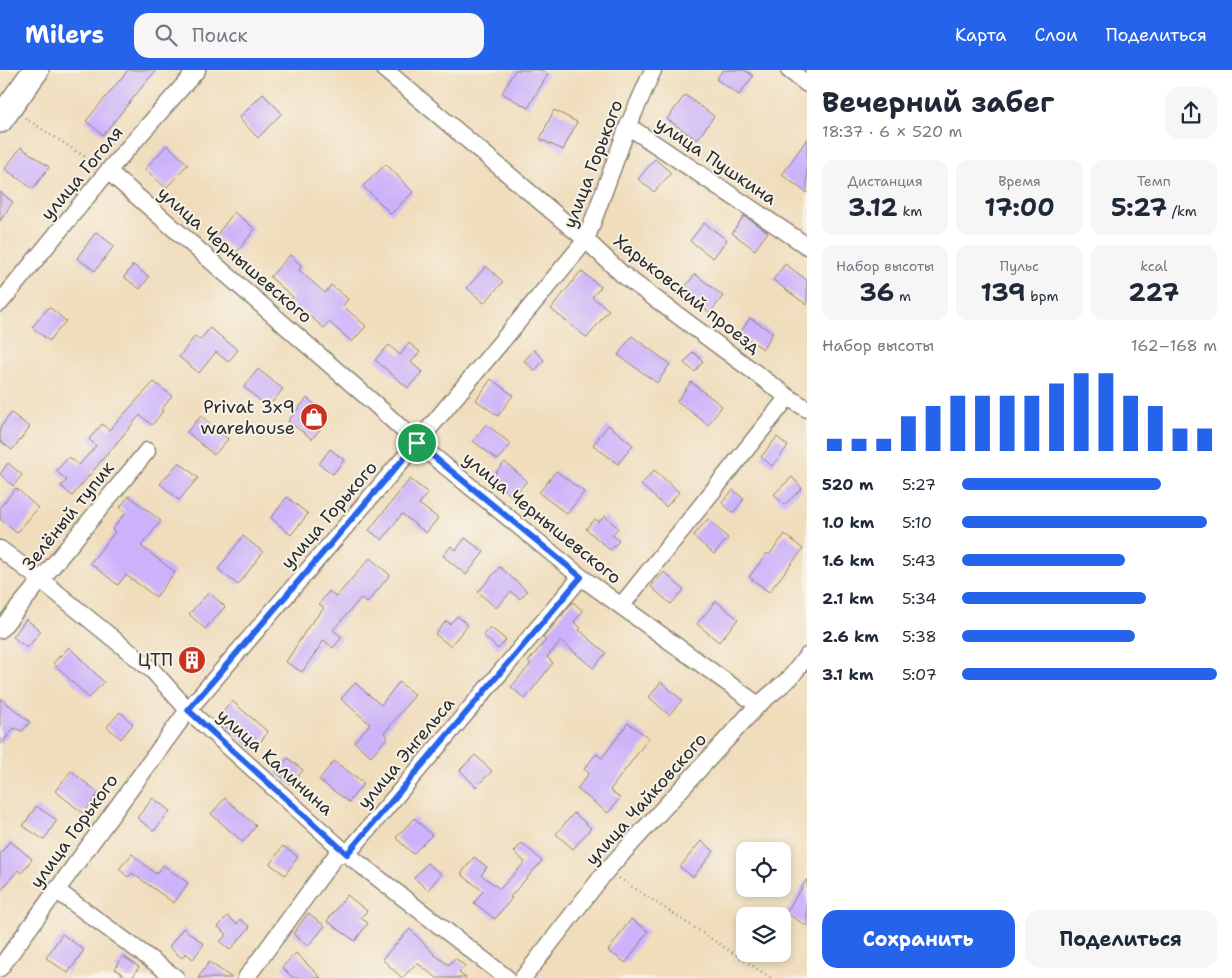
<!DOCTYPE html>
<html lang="ru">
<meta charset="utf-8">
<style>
:root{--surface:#fff;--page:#f6f6f7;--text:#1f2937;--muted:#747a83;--accent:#2563eb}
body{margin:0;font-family:"Shantell Sans",sans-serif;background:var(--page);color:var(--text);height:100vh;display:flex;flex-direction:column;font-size:19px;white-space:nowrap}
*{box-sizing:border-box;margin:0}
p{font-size:16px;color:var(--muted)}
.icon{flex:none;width:28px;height:28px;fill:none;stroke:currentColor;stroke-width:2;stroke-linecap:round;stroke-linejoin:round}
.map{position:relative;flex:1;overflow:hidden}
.details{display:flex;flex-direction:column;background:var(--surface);width:425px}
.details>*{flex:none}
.controls{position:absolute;left:736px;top:772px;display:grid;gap:10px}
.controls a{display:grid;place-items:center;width:55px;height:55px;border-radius:10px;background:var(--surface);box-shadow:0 2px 8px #0003;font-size:25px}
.pin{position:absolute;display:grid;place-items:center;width:42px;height:42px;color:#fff;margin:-21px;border:2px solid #fff;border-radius:50%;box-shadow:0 1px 5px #0007}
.round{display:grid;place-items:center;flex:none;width:52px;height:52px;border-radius:15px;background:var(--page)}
.overview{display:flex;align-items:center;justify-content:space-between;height:85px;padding:0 15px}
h1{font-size:28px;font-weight:700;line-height:38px}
.stats{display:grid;grid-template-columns:repeat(3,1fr);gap:8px;height:85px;padding:5px 15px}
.stats div{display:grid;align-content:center;border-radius:12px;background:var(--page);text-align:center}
.stats b{font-size:25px;font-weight:700}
.stats small{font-size:14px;font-weight:400}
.stats p{font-size:14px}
.chart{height:140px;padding:10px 15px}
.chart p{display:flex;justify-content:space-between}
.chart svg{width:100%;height:90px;margin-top:5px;stroke:var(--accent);stroke-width:6}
.primary-button{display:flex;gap:10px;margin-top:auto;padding:10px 15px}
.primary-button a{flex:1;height:58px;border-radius:15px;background:var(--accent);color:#fff;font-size:20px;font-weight:700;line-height:58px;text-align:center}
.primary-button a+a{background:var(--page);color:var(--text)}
ul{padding:0 15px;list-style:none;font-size:16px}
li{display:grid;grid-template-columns:80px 60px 1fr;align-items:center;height:38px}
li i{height:12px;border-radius:6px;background:var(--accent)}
header{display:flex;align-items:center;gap:30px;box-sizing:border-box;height:70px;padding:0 25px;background:var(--accent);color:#fff}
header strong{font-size:24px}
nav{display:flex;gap:28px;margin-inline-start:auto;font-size:18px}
.search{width:350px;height:45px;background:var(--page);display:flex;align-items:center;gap:12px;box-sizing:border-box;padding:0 18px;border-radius:15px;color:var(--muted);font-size:19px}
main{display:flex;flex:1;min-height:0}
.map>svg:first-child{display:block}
.building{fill:#ccb2fa}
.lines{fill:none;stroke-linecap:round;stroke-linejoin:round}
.minor-casing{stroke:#8e8474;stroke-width:19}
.primary-casing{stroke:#8e8474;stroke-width:28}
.path{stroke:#8e8474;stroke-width:2.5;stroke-dasharray:1 4;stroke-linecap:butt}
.minor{stroke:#fff;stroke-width:16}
.primary{stroke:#fff;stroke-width:25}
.route-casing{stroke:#fff;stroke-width:10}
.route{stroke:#2563eb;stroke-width:6}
.labels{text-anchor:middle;stroke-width:4;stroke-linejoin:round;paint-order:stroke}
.street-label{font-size:18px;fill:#2b2b2b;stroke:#f7f3e8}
.poi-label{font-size:18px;fill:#2b2b2b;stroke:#f7f3e8;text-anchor:end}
</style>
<header>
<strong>Milers</strong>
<div class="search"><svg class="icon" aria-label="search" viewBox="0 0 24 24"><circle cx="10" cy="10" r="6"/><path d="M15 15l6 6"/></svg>Поиск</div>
<nav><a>Карта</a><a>Слои</a><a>Поделиться</a></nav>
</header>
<main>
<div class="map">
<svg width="807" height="908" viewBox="0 0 807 908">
<rect width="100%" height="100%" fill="#f7f3e8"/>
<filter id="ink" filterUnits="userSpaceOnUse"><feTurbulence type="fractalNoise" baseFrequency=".02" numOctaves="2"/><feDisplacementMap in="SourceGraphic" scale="10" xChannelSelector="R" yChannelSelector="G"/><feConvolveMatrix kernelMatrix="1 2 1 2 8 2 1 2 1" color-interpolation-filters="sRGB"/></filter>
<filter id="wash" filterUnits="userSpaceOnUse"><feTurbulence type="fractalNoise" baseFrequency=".0096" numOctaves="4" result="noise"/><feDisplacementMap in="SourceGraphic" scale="20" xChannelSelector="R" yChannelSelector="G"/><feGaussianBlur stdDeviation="1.12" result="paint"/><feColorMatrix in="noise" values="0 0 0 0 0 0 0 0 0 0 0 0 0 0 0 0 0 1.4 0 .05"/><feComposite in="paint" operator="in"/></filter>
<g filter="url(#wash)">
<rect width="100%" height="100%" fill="#f0ddbc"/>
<g id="blocks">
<path class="building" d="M128,0h28l-53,65 -17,-14z
M515,0h26l7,4 -20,34 -26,-15z
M723,0h22l8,6 -14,19 -23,-16z
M263,24l19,19 -24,25 -19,-20z
M685,25l29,21 -17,24 -30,-21z
M554,40l23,12 -14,28 -23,-11z
M807,69v54l-25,-18z
M167,75l21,19 -22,24 -21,-19z
M21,77l28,20 -16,22 -28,-20z
M655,89l16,14 -17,19 -16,-13z
M386,94l27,28 -22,22 -28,-28z
M0,122l13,10 -13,19z
M234,142l21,17 -18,23 -21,-16z
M744,146l24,16 -13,18 -23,-17z
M704,153l23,17 -14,18 -23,-17z
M96,162l18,14 -19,25 -18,-13z
M290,185l12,11 -3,4 26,23 6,-8 17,14 -5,7 23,20 -14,16 -23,-20 -5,6 -24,-20 -2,2 -9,-8 4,-5 -23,-20z
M785,194l22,16v25l-34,-25z
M133,195l16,12 -9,12 -16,-12z
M486,196l17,16 -19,21 -17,-15z
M581,201l20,16 -9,10 17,13 -22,28 -36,-29z
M695,204l28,22 -13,17 -28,-22z
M49,237l17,14 -17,20 -17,-14z
M750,248l23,15 -10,16 -23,-16z
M210,258l28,22 -10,12 -12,-10 -17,21 -20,-16 16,-21 5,4z
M632,266l38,28 -13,19 -39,-28z
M409,273l11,9 -9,10 11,10 -14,16 -33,-28 14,-15 11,10z
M534,280l10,10 -9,11 -11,-10z
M693,282l10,9 -8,11 -11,-9z
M258,299l25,20 -15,18 -24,-20z
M491,309l22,16 -15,21 -22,-16z
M154,312l18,14 -11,14 2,1 -11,14 -12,-10 -68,81 -11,-10 6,-6 -11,-9 13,-14 10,8 17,-19 -7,-7 13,-15 7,6z
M691,312l31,24 -14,19 -31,-24z
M307,328l23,19 -18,22 -24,-18z
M11,343l19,14 -18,23 -12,-9v-13z
M201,346l27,23 -14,16 -27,-23z
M486,354l25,20 -13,16 -25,-19z
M608,355l25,20 -15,19 -25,-19z
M777,367l11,9 -16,20 -11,-9z
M330,379l14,11 -11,14 -14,-10z
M179,392l19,16 -19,22 -19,-16z
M505,392l22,19 -14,16 -22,-19z
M8,393l14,12 -9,11 -13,-12z
M654,400l25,22 -13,15 -25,-22z
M556,401l28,21 -17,22 -28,-21z
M792,407l10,11 -18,17 -10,-11z
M410,409l18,14 -9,11 19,14 -12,15 -24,-19 -20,26 -13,-10z
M16,418l22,20 -21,25 -17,-14v-12z
M733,420l11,9 -11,14 -11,-10z
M129,426l32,25 -20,25 34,26 -19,25 -30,-22 -8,10 -28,-22 25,-31 -3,-2 14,-18 -6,-5z
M287,427l21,17 -17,21 -20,-17z
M605,446l13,12 -6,7 7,6 -9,9 -24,-21 9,-10 4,3z
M708,449l20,19 -14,16 -21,-18z
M785,464l18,15 -34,43 -20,-15 18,-24 2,2z
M243,466l20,16 -25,33 -20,-16z
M465,468l19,14 -18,23 -23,-19 8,-10 5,4z
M370,488l20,17 -23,28 -6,-5 -28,32 9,7 -9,11 -9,-8 -22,32 -16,-10 22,-35 16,-19 -5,-4 10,-13 7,6z
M500,497l27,24 -7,8 -9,-7 -15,16 -18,-16z
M664,502l20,18 -13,14 -20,-17z
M209,522l16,15 -20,22 -16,-15z
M716,531l22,18 -19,23 -22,-18z
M573,532l10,9 -9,11 7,6 -2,2 27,23 -13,15 -32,-27 -14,16 6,6 -28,36 -14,-12 20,-23 -3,-2 18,-22 -3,-2z
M457,546l11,9 -18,21 -15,-12 11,-13 4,3z
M26,549l15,12 -14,17 -14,-11z
M490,557l16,13 -8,9 -15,-14z
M69,577l35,35 -15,16 -36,-35z
M192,579l11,7 -11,15 -11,-7z
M399,612l16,13 -31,38 4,4 -17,19 -17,-14 16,-18 -29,-25 14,-16 26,22z
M661,612l21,18 -13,15 -20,-18z
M0,628l30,24 -8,9 -8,-3 -14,17z
M232,631l36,31 -14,18 -37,-31z
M120,642l13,12 -12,15 -14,-12z
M628,653l21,15 -39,52 10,8 -12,15 -31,-24 12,-16 -5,-4 12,-15 6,4z
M475,685l17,16 -16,16 -16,-17z
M288,688l15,12 -12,15 -15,-13z
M334,691l30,22 -15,19 -30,-22z
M71,701l28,22 -16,20 -28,-22z
M153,728l17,13 -16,20 -17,-13z
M225,728l31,28 -13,16 -32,-28z
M36,736l21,14 -13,20 -21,-14z
M574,743l17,15 -18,21 -17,-15z
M414,748l18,17 -19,19 -17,-16z
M10,771l22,18 -10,14 -4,-3 -18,22v-38z
M701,771l13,10 -21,26 -13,-10z
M522,773l20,18 -32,36 2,1 -17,21 -21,-16 9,-12 -22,-17 13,-17 13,10 -6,8 19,14 25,-27 -11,-10z
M283,776l15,11 -13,18 -15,-11z
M132,784l24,20 7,-9 25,18 -14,20 -42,-30 -4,4 -9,-8z
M427,793l14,11 -13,16 -14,-12z
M807,809v47l-21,-13z
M347,825l20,16 -6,7 7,5 -13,18 -28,-20z
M308,843l17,13 -17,20 -15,-12z
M227,846l10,8 3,-5 10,8 -20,23 -10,-8 7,-8 -9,-7z
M631,849l17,12 -22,32 -18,-12z
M183,858l21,16 -11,15 -7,-6 -4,5 -13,-11z
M410,859l26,27 13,9 6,-7 10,8 -6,7 7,5h-29l-20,-15 -15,15 -20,-19z
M62,864l22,16 -16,23 -22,-15z
M296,883l25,25h-28l-11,-11z
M123,886l16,11 -7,11h-4l-13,-9z
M209,892l23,16h-34z"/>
</g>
</g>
<g filter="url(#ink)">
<use href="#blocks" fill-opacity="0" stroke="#8e8474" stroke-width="1"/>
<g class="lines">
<g class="minor-casing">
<path id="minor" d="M385,0l201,170 36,34 166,123 19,12
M789,0l18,14
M628,56l179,120
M108,101l267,233 42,39 164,134 177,128
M0,233l108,-132 89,-101
M0,479l41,31 112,91 35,39 159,144 160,124
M621,536l167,-209
M0,560l147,-179
M56,820l120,88
M0,898l188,-258 229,-267 169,-203 42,-114 25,-56
M246,908l91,-124h10l234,-277
M523,908l84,-108 151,-165 32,-27 17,-22"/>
</g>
<g class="primary-casing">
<path id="primary" d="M0,50l36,-50"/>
</g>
<path class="path" d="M25,48l71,46
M619,808l152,100"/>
<use href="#minor" class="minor"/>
<use href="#primary" class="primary"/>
</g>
</g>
<g class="lines" filter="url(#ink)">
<g class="route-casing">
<path id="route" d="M417,373l164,134 -234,277 -159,-144z"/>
</g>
<use href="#route" class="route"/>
</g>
<defs>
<g id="shop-disc" transform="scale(1.4375)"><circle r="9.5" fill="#c8321e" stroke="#f7f3e8"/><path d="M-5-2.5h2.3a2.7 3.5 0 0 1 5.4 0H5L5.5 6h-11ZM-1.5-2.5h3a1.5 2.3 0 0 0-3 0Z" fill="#fff"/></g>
<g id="building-disc" transform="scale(1.4375)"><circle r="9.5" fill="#c8321e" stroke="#f7f3e8"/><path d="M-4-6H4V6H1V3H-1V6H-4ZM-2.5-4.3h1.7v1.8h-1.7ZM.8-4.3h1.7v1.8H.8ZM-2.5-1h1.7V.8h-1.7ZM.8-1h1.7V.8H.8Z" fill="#fff"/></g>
</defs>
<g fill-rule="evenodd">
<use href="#shop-disc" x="314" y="347"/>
<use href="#building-disc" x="192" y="590"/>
</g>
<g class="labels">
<g class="street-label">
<text transform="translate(716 91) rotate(34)" y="6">улица Пушкина</text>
<text transform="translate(593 94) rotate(-69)" y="6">улица Горького</text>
<text transform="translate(82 103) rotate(-50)" y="6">улица Гоголя</text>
<text transform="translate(235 185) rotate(41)" y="6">улица Чернышевского</text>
<text transform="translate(687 224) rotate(38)" y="6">Харьковский проезд</text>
<text transform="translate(329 445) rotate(-49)" y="6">улица Горького</text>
<text transform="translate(68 446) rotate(-51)" y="6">Зелёный тупик</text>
<text transform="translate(542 448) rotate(39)" y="6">улица Чернышевского</text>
<text transform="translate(406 683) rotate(-50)" y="6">улица Энгельса</text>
<text transform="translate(275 692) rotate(42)" y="6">улица Калинина</text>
<text transform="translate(646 729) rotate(-48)" y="6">улица Чайковского</text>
<text transform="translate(74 761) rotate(-54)" y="6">улица Горького</text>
</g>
<g class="poi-label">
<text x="295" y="343">Privat 3x9<tspan x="295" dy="21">warehouse</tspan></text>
<text x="173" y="596">ЦТП</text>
</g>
</g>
</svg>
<div class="controls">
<a><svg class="icon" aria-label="locate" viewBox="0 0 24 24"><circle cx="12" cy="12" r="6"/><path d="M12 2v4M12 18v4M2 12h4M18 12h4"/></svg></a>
<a><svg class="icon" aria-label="layers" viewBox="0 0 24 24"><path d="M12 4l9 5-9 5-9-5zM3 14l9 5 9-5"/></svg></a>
</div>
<div class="pin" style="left:417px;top:373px;background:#1e9e55"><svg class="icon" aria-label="arrive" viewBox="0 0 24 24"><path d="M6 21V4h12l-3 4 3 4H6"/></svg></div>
</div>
<section class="details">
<div class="overview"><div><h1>Вечерний забег</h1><p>18:37 · 6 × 520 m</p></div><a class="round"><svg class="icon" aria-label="share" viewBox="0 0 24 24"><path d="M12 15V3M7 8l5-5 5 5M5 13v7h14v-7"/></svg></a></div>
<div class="stats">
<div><p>Дистанция</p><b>3.12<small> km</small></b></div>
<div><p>Время</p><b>17:00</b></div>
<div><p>Темп</p><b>5:27<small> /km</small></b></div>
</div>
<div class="stats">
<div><p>Набор высоты</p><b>36<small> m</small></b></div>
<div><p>Пульс</p><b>139<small> bpm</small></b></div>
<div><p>kcal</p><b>227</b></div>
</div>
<div class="chart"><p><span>Набор высоты</span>162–168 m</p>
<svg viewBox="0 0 160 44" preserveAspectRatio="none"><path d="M5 44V38M15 44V38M25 44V38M35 44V27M45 44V22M55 44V17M65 44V17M75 44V17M85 44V17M95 44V11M105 44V6M115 44V6M125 44V17M135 44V22M145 44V33M155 44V33"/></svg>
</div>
<ul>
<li><b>520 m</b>5:27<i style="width:78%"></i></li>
<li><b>1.0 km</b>5:10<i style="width:96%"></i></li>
<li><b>1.6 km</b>5:43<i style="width:64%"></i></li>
<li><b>2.1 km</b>5:34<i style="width:72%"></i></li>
<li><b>2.6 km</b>5:38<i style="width:68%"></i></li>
<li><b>3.1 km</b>5:07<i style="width:100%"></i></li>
</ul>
<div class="primary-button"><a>Сохранить</a><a>Поделиться</a></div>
</section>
</main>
